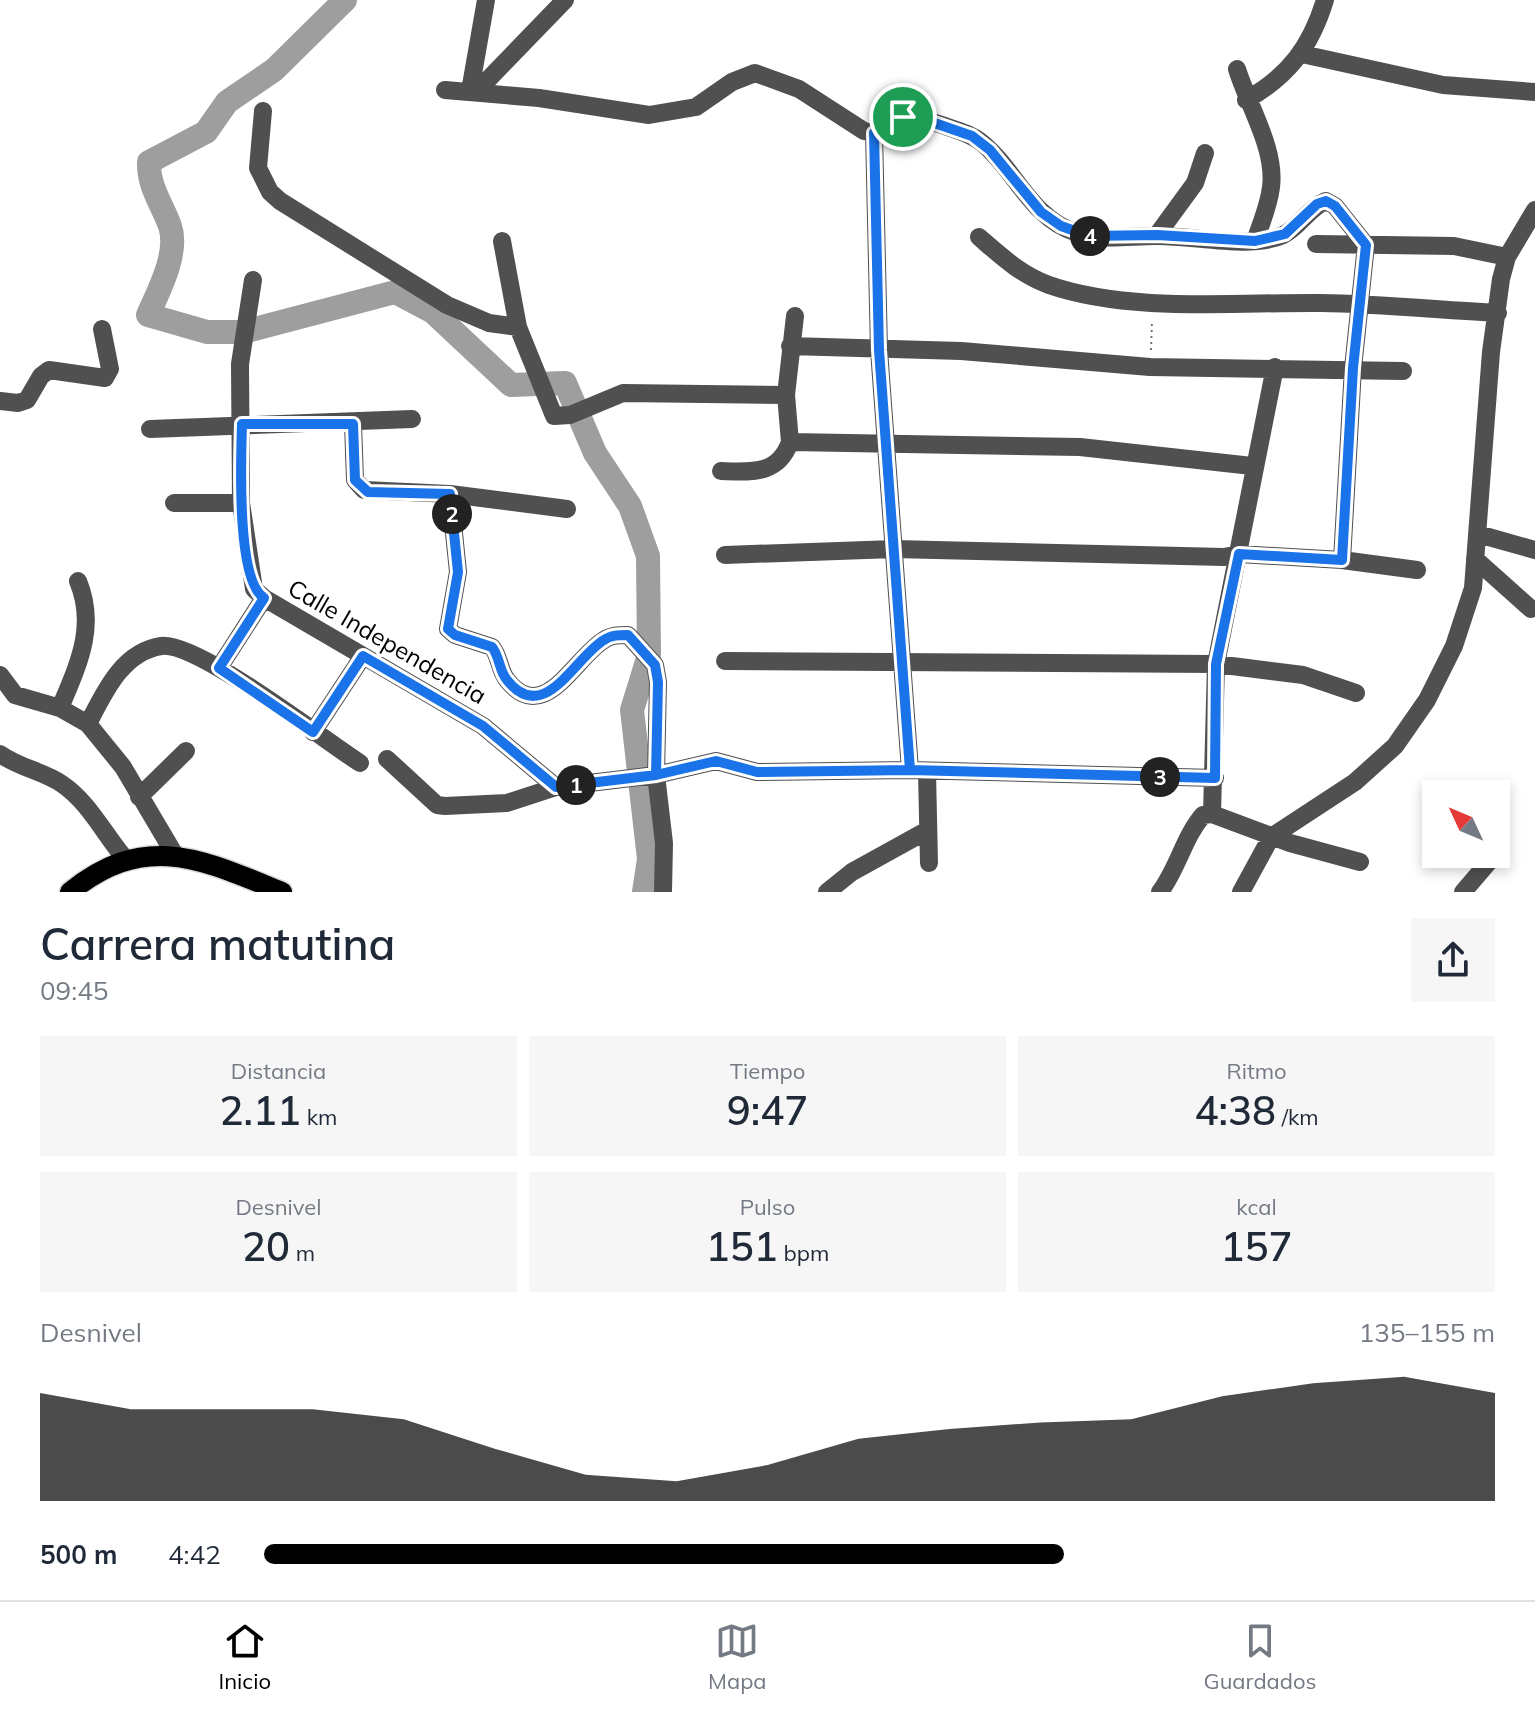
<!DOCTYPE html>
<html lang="es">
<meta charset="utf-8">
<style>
:root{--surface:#fff;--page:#f6f6f7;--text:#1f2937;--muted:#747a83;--line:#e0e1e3;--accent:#000}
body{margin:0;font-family:Mulish,sans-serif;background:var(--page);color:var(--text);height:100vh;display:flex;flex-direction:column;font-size:30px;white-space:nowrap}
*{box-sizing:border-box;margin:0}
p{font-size:26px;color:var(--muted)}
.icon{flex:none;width:44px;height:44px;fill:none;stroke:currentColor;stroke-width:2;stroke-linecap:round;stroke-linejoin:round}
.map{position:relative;height:892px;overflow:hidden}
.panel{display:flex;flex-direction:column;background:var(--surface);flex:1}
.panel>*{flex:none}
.needle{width:52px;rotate:314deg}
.tools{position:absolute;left:1422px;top:780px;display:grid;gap:16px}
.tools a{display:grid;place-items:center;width:88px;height:88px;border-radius:0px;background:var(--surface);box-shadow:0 4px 12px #0003;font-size:40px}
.pin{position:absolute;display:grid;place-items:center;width:68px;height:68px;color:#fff;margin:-34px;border:4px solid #fff;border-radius:50%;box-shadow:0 2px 8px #0007}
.km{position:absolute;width:40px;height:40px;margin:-20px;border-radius:50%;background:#222;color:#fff;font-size:22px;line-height:40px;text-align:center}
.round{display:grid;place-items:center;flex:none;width:84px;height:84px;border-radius:0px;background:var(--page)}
.headline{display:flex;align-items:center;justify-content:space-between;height:136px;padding:0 40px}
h1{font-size:44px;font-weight:600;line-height:60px}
.stats{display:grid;grid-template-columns:repeat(3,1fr);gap:12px;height:136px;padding:8px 40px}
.stats div{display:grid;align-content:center;border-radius:0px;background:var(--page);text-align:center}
.stats b{font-size:40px;font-weight:600}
.stats small{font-size:22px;font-weight:400}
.stats p{font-size:22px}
.chart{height:224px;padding:16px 40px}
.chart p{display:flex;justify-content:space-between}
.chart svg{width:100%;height:144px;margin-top:8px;fill:var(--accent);opacity:.7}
ul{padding:0 40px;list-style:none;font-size:26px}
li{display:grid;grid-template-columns:128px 96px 1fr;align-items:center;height:60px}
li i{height:20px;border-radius:10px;background:var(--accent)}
.tab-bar{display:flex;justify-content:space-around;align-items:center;height:112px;border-top:2px solid var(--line);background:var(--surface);font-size:22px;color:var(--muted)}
.tab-bar a{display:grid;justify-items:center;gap:4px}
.tab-bar .on{color:var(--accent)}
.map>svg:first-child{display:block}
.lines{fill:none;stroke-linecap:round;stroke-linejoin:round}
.river{stroke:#9e9e9e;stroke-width:24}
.major-casing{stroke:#dbdbdb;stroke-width:23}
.path{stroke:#727272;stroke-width:2;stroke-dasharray:2 4;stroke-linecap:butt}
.minor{stroke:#505050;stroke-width:18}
.major{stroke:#000;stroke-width:20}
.route-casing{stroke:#fff;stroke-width:16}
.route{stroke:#1a73e8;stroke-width:10}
.labels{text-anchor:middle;stroke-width:6;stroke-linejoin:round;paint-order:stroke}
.street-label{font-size:24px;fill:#000;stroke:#fff}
</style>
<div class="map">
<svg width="1535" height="892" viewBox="0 0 1535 892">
<rect width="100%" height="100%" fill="#fff"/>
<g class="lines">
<path class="river" d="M345,0l-71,70 -47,32 -21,30 -57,30c-1,24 13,42 21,64 9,27 -11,64 -22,89l59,17h36l152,-40 38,20 78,73 54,-2 30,70 35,53 18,50 1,99 -17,55 17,149 -5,33"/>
<g class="major-casing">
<path id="major" d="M70,892c76,-62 133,-32 212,0"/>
</g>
<path class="path" d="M1151,350l1,-30"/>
<path class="minor" d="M1302,54l141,31 92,7
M1237,69c11,36 39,80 34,118 -2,18 -10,37 -16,54
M445,90l94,8 110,17 47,-8 36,-25 23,-9 44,16 65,42 10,2c30,-19 35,-19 68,-8 14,5 27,8 39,17 35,28 49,76 96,91 26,8 52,3 79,3 36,-1 94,14 127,-1 17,-8 25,-27 43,-34l9,5 31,39 -13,123 -11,192
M470,91l16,-91
M476,92l89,-92
M1246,100c43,-24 65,-54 79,-100
M263,111l-5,57 12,24 10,9 167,104 42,18 29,4 36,89 16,-1 53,-22 163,2
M874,133l5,217 31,420
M1157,235l38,-52 10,-30
M979,237c22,19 42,38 70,48 81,28 187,17 272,18 59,1 118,7 177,10
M502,241l16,86
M1316,244l138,2 53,11
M253,280l-13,84 1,139 13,86 10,9 219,128 73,61
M790,346l171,5 189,16 253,4
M0,401l18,2 9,-3 14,-24 8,-6 56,8 5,-9 -8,-40
M353,424l2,56 9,10 86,4 117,15
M150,429l262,-10
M790,442l290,5 172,19
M721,471c31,1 57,4 69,-29l-4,-47 9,-79
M450,494l8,78 -10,57 7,6 37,12c8,10 7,23 15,33 37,47 68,-23 97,-40 7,-5 15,-5 24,-5l27,30 3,17 -2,93 8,68 -1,49
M174,503h67
M1478,534l57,16
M725,555l169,-6 330,8 15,-3 103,6 75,10
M1475,559l56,50
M725,661l491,3 87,11 53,18
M219,668l45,-70
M0,675l15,20 45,13 28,16 35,43 52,88
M60,708c18,-43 37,-81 18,-127
M88,724c16,-31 34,-72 73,-78 36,-5 163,94 199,117
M313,732l50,-76
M0,754c20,14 45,18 62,30 28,19 43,52 65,77
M387,759l50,46 8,1 62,-3 49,-16 100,-12 60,-14 41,11 153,-2 305,8
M927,772l2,91
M139,797l47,-46
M1212,814l4,-150 59,-297
M1212,814l78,29 70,19
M827,892l25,-20 76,-42
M1160,892c18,-24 24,-55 43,-77l9,-1
M1241,892l30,-55 84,-55 40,-36 32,-46 27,-54 19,-58 18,-236 10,-73 6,-22 28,-47
M1463,892l30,-35"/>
<use href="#major" class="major"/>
</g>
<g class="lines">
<g class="route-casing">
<path id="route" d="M903,117l-29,16 5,217 31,420 -153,2 -41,-11 -60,14 -100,12 -73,-61 -120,-70 -50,76 -94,-64 45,-70c-28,-18 -23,-140 -22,-174h111l2,56 13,12 82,2 8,78 -10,57 7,6 37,12c8,10 7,24 15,33 37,47 68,-23 97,-40 7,-5 15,-5 24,-5l27,30 3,17 -2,93 60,-14 41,11 153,-2 305,8 1,-114 23,-110 103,6 11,-192 13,-123 -31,-39 -9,-5 -9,3 -32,30 -30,7 -98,-6 -68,1 -28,-10 -20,-14 -51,-62 -18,-14 -49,-17 -20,-2"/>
</g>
<use href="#route" class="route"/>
</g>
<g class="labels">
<g class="street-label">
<text transform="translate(387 642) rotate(30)" y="8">Calle Independencia</text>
</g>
</g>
</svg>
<div class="tools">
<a><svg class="needle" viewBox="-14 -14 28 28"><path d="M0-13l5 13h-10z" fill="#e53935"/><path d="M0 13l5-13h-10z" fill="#747a83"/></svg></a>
</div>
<div class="pin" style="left:903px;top:117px;background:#1e9e55"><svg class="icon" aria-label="arrive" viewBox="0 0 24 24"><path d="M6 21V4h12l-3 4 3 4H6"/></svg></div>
<b class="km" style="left:576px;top:785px">1</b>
<b class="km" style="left:452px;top:514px">2</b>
<b class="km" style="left:1160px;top:777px">3</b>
<b class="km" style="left:1090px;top:236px">4</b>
</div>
<section class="panel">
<div class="headline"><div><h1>Carrera matutina</h1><p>09:45</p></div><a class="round"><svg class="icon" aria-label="share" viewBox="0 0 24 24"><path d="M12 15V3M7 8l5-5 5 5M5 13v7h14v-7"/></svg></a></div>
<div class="stats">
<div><p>Distancia</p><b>2.11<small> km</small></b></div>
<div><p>Tiempo</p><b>9:47</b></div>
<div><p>Ritmo</p><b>4:38<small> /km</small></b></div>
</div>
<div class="stats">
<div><p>Desnivel</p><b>20<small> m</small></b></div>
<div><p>Pulso</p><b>151<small> bpm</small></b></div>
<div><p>kcal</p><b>157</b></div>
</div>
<div class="chart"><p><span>Desnivel</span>135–155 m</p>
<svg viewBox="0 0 160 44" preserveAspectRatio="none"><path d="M0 44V11L10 16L20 16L30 16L40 19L50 28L60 36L70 38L80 33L90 25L100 22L110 20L120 19L130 12L140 8L150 6L160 11V44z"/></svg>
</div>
<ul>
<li><b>500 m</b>4:42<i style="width:65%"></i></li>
</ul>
</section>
<nav class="tab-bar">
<a class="on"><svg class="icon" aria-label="home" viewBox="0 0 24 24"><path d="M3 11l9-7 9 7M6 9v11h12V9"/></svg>Inicio</a>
<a><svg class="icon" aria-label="map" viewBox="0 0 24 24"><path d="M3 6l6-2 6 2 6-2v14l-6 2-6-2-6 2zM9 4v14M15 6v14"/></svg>Mapa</a>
<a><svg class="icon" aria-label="saved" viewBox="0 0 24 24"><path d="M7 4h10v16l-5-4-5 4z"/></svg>Guardados</a>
</nav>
